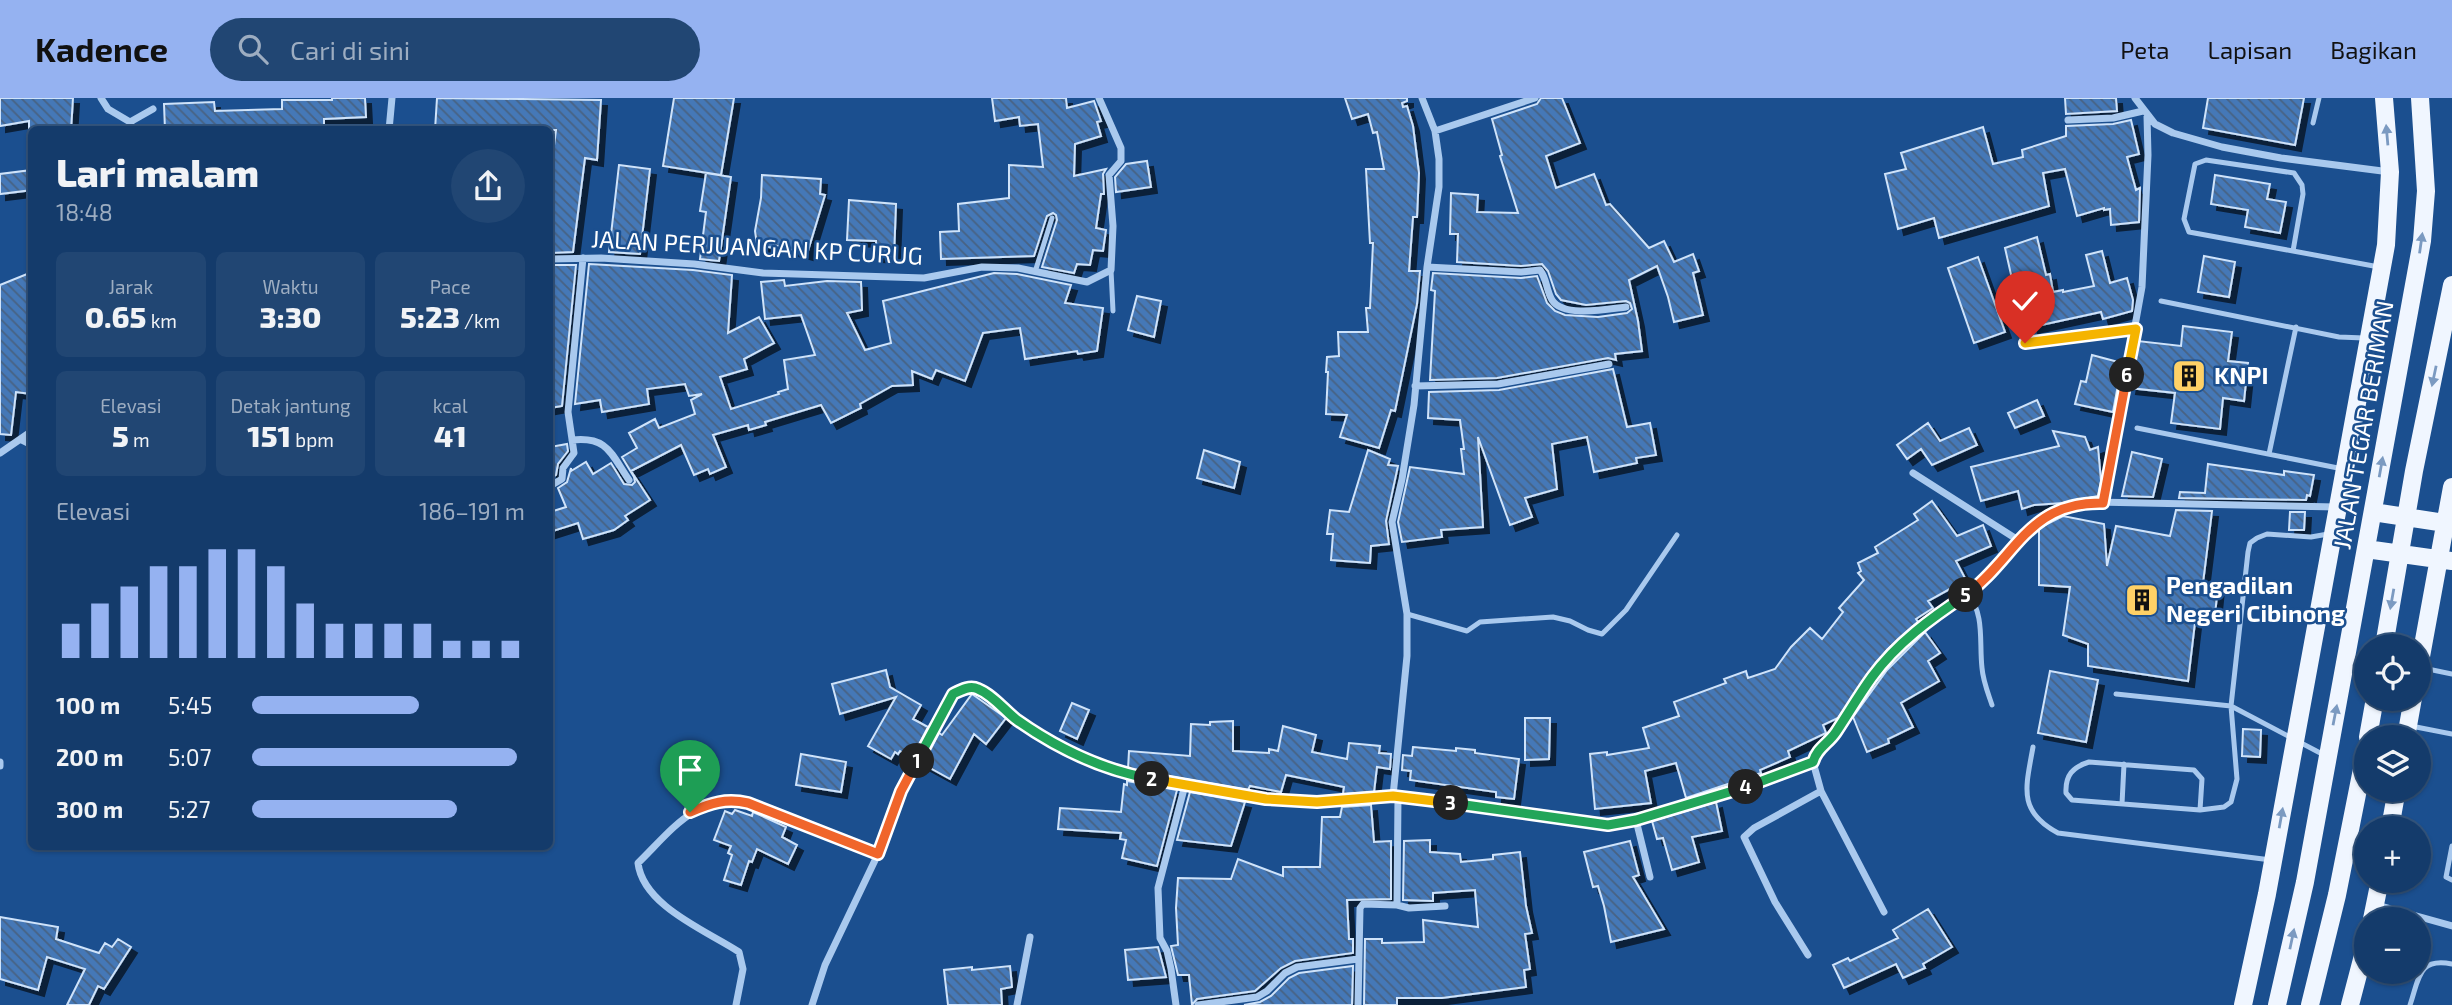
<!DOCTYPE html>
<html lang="id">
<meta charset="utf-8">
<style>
:root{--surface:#143b6b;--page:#214673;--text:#f1f3f6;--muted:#9dadc1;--line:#33557e;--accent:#95b2f1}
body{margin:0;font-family:"Exo 2",sans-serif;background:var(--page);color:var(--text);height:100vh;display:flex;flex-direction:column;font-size:26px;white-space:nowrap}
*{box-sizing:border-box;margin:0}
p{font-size:23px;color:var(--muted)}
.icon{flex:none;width:38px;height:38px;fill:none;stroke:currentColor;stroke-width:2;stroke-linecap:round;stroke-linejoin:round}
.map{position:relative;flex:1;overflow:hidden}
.drawer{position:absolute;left:28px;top:28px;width:525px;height:724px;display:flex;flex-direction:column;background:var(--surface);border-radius:10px;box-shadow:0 2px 5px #0004,0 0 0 2px var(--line)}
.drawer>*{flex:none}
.fabs{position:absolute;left:2354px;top:536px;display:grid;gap:14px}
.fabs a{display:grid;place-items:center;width:77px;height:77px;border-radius:50%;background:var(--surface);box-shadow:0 2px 5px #0004,0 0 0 2px var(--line);font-size:35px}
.pin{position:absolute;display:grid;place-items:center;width:60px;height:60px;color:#fff;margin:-72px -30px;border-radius:50% 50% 50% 0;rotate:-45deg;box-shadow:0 0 7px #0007}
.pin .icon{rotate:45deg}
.km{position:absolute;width:35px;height:35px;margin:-18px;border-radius:50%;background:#222;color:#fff;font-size:19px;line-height:35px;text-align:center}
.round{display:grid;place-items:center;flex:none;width:74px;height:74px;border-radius:37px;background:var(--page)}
.overview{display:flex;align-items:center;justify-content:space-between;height:119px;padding:0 28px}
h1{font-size:38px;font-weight:800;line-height:52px}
.figures{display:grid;grid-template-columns:repeat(3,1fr);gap:10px;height:119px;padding:7px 28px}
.figures div{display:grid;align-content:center;border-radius:10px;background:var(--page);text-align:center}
.figures b{font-size:30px;font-weight:800}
.figures small{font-size:19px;font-weight:400}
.figures p{font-size:19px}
.chart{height:196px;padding:14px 28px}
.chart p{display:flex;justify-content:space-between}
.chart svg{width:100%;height:126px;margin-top:7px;stroke:var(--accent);stroke-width:6}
ul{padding:0 28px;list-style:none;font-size:23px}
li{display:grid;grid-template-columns:112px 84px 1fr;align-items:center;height:52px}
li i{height:18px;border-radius:9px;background:var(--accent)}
header{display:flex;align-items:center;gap:42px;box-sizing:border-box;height:98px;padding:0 35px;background:var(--accent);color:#111}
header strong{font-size:33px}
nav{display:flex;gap:38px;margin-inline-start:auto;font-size:24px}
.search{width:490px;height:63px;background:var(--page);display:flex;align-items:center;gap:18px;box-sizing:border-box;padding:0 24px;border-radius:38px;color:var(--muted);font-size:26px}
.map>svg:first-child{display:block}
.building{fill:url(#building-back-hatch);stroke:#cfe3fa;stroke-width:2;filter:url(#shadow)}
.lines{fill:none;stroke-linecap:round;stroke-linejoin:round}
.lane{stroke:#a9c9ee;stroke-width:5}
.street{stroke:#a9c9ee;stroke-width:7}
.primary{stroke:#f0f6ff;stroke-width:18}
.oneway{fill:#7b9ac1}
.split-1-casing{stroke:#fff;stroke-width:14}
.split-2-casing{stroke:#fff;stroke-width:14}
.split-3-casing{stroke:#fff;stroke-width:14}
.split-4-casing{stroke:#fff;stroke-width:14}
.split-5-casing{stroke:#fff;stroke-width:14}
.split-6-casing{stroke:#fff;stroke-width:14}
.split-7-casing{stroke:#fff;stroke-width:14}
.split-1{stroke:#f0652b;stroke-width:9}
.split-2{stroke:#22a559;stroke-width:9}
.split-3{stroke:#f5b400;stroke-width:9}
.split-4{stroke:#22a559;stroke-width:9}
.split-5{stroke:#22a559;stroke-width:9}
.split-6{stroke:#f0652b;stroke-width:9}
.split-7{stroke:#f5b400;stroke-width:9}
.labels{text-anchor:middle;stroke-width:5;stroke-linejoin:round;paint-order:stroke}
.street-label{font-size:24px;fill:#fff;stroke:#1b4f8f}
.poi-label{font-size:24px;font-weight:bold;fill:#fff;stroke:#1b4f8f;text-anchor:start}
</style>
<header>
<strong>Kadence</strong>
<div class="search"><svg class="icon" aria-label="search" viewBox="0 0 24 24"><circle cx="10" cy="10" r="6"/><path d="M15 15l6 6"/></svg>Cari di sini</div>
<nav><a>Peta</a><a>Lapisan</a><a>Bagikan</a></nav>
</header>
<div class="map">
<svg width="2452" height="907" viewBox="0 0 2452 907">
<defs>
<pattern id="building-back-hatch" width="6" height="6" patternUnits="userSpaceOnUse" patternTransform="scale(1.75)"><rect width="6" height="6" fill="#4478b7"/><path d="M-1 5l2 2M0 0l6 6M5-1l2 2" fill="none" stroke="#486282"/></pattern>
<filter id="shadow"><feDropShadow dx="6" dy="6" stdDeviation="0" flood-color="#0009"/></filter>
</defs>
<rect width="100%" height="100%" fill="#1b4f8f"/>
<path class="building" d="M0,0h73l-2,32h-42v-9l-29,5z
M332,0h33l1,19 -42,2v7l-66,1 1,3h-94l-1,-26 50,-2 1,9 67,-2v-9h50z
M437,0l164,2 -4,60 -12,-2 -12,94 -23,1v-76l6,-47h-121z
M674,0h60l-13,77 -58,-9z
M992,0h74l1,10 27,-7 7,20 -4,1 4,14 -26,8 -1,32 32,-7 -3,5 1,20h-3l-5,34 10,2 -3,21 -10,-1 -3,15 -13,-1 -3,9 -32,-6 15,-47 -1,-5 -3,-2 -6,3 -13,40 -93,3 -1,-27 19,-1 -1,-27 51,-6v-33l34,2 -5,-43 -18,2 -1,-9 -24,4z
M1345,0h62v3l-5,2 1,4 4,-1 6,20 6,47 -2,44h-4l-4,54h11l-3,33 -22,107 -4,-1 -12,38 -39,-11 7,-22 -21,-1 2,-42h-2l1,-15 12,-1 -1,-24h30l-2,-24h4l3,-65h-3l-4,-74h18l-7,-37 -4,1 -5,-19 -16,5z
M1541,0h21l18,45 -34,13 10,32 38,-14 12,31 4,-1 39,44 15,-7 10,21 19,-8 6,17 -6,2 10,42 -29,7 -6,-25 -11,-31 -28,14 9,41 4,30 -27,3 1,6 -8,-2 -111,20 -67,2 5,-89 -4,-1 2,-17 88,5 16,-2 10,27 8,8 10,4 33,2 29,-4 5,-4 -2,-6 -4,-2 -40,4 -25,-5 -5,-6 -8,-23 -6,-7 -21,2 -64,-4 1,-28h-8l1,-41 27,2 -1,17 41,1 -18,-57 2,-1 -10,-36 45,-15z
M2065,0h51l1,13 -51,3z
M2208,0h96l-9,47 -92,-17z
M2131,22l8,34 -12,3 9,33 4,-2 -1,34 -28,3 -1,-16 -6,1v-2l-27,8 -12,-47 -22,4 6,33 -110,32 -5,-20 -36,11 -13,-55 21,-5 -5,-16 82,-26 10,37 30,-7 -1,-7 44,-14v-10l47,-2z
M1147,63l4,26 -35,5 -1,-15 11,-13z
M619,67l31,4 -10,85 -31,-2z
M32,72v20l-32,4v-20z
M706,75l25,4 -12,84 -19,-2 6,-47 -6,-1z
M762,77l59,4 -1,15 5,1 -18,59 -33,-9v3l-17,-3 -2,-14 6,-33z
M2215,77l55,9 -3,15 19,3 -6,31 -35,-6 3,-17 -37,-6z
M849,102l47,4 -2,53 -18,-1v-15l-29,-1z
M2037,139l9,38 4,-1 3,18 10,-2v2l31,-6 -8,-31 16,-4 8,32 17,-5 6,22 -1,11 -29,8 -2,-7 -69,15 -1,-4 -2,1 -9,-47 -8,2 -7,-31z
M2204,158l31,6 -6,35 -31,-5z
M1978,159l27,75 -31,11 -26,-75z
M589,166l104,6 39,5 -4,58 31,-16 15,26 -30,16 3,10 -27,8 11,32 48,-15 -1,-2 10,-3 -4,-29 31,-5 -14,-40 -36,4 -4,-37 23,-2 1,6 42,-5 34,1 1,28 -15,3 18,37 26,-7 -8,-42 111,-28 23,1 54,11 -6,18 38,5 -6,43 -19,3 -1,-3 -52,8 -5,-31 -37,5 -18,48 -29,-11 -4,9 -20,-8 1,14 -21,1 -32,18 1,4 -30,15 -10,-18 -56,17 1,3 -17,5 -1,-5 -35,10 13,32 -16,7 -2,-5 -14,6 -13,-30 -50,26 19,29 -25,16 3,4 -14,10 -31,9 -5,-16 -28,9v-20l16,-5 -8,-19 9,-6 4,-14v3l15,-9 7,12 18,-11 13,21 8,1 3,-3 -1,-5 -12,-20 15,-9 -8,-15 26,-14 4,9 36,-14 -4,-14 11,-6 -13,2 -4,-12 -38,5 2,15 -47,8 -2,-12 -25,4z
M550,167h26l-14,141 -12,2z
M32,174v122l-16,-2 -5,43 -11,-1v-149z
M1137,198l24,5 -7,36 -26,-7z
M2183,228l49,6 -4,29 20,2 -4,38 -21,-3 -3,31 -49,-6 4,-30 -45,-5 8,-47 43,5z
M2092,257l30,8 -9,49 -38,-8 6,-23 5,1z
M1613,271l14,58 23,-4 6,32 -20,3 1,5 -43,9 -7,-35 -35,7 5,45 -32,9 7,19 -22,8 -32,-88 5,90 -42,3 1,7 -40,5 -4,-20 12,-55 54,7 -3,-25h3l-4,-29 -32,-2 1,-26 70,-2z
M2037,302l7,16 -29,12 -7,-15z
M1928,325l12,18 29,-13 8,17 -45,20 -11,-16 -14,10 -10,-14z
M2053,333l32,6 5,13 8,-3 3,34 -3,15 -35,7 -29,2 -12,4 -4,-18 -37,10 -10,-34 88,-21z
M567,346l1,7 -10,13 -2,11 -3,2 -3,-9v-21z
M1204,352l36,12 -6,26 -37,-10z
M1368,352l22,9 -2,6 10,1 -12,55 3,23 -18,2 -1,17 -39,-3 2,-26h-6l3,-24 19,2z
M2132,354l30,7 -9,38 -31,-1z
M2208,366l76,11v-4l30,4 -4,21 -3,-1 -1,5 -127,-2 1,-6 25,1z
M1932,403l25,35 26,-11 8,21 -35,15 10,19 -38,21 5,7 -17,11 2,3 -31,28 -49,68 -15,7 3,8 -38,18 2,6 -30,13 1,3 -75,25 -10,-35 -31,8 6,32 -56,6 -5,-55 17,-2v3l42,-7 -6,-20 36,-12 -5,-14 52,-19 -2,-4 22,-8 2,7 27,-9 16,-22 19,-19 12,11 21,-27 -4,-4 25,-28 -6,-7 3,-2 -3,-8 20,-10 -3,-6 43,-27 -4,-6z
M2176,412l36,1 -9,72 15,2 -3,30 -19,-1 -8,67 -100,-15v-22l-25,-9 7,-48 -31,-2v-57l24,-12 41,8 3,42 9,-40 54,10z
M2290,414h15l-1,18h-15z
M1925,534l15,21 -12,8 11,20 -38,22 12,24 -25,12 1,4 -22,9 -14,-35 34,-47z
M886,572l4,17 31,18 -8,14 15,8 -16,31 -12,-7 -2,3 -3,-2 -4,7 -23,-13 28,-49 -56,17 -8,-30z
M2050,573l48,9 -12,62 -48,-9z
M972,596l34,24 -20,26 -12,-10 -24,45 -27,-15 16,-31 3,2z
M1072,605l17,7 -12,29 -17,-8z
M1525,620h25l-1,41 -24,1z
M1233,623v30l36,2v-4l9,2 5,-25 33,9 -4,17 35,7 2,-16 31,3 -1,7 12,1 -1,15 -13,-2 -3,25 -31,2 1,-7 -58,-12 -5,17 -31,-6 -2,4 -120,-21 1,-18 61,5 1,-32 19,1v-3z
M2243,631l18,1 -1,27 -18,-1z
M1413,649l43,4v-3l19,2v3l44,6 -5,40 -18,-2v-5l-86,-12 1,-9 -9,-1 1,-15 9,1z
M801,656l45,8 -5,30 -45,-7z
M1127,683l50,9 -20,76 -35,-8 4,-18 -6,-1 1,-6 -63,-4 2,-21 61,4 3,-28 3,1z
M1190,694l55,10 -14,44 -54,-6z
M1716,704l6,29 -30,6 7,25 -27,8 -9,-32 -6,1 -5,-18z
M1371,707l3,37 17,-1v58l-44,1 2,39h4v14l-58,8 -14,7 -26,23 -58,8 -5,6 -3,-30h-11l-7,-29 7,-1 -2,-37 2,-30 53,1 7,-20 45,17v-9h37l2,-50h18l2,-10z
M735,712l17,6 1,-4 33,15 -4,10 15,8 -9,19 -31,-15 -5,13 -3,-1 -8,24 -17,-5 8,-25 -4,-2 3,-7 -17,-6 11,-29 7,3z
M1430,742v12l30,2 1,8 32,-3v-4l27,-3 6,54 6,27 -7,1 5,35 -6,1 2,17 -84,11h-45v7h-33l1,-66h17v4l42,-1 -1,-22 55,7 -3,-37 -42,3v8l-30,-1 1,-59z
M1630,743l9,34 -6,2 31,52 -53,13 -7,-36 -6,-20 -5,1 -9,-35z
M1928,811l24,38 -29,17 2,4 -22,10 -7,-14 -52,24 -11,-23 15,-7 2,3 48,-23 -5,-8z
M0,819l58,10 -2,12 43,14 6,-10 7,4 6,-8 13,8 -27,42 -6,-3 -9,19h-22l18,-36 -38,-12 -9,33 -38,-11z
M1158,849l8,30 -38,3 -3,-30z
M1010,868l2,21 -11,2 1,16h-54l-4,-35 28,-3v3z
M1353,868l-1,39h-108l16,-3 11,-6 18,-18 10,-5z"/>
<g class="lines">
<path class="lane" d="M2313,25l6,-25
M2206,62l88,13 8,12 1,9 -10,57 -104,-19 -5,-13 11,-55z
M2293,153l86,16
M1111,172l2,41
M1035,174l17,-54
M2161,203l178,36 25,1
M2137,330l206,41
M2269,356l27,-127
M1968,495c17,23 11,48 14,75 1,13 6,25 10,37
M1407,516l60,17 13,-9 73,-5 17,4 18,9 14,4 24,-24 51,-75
M2423,570l29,6
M2116,596l115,12 17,-154 2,-9 7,-5 10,-4 44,3 17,-3
M2231,608l93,49
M2411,628l41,8
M2033,649c-7,40 -16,64 25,86l213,27
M2122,706l2,-40
M2200,712l2,-31 -8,-9 -105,-8c-16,5 -24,13 -23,31l6,7 128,10 24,-3 7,-5 6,-23 -6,-73
M2452,748l-6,31 6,3
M2410,907c9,-26 8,-48 42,-41"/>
<path class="street" d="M101,0l7,11 22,13 3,8
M2135,0l20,26 18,9 49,14 59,11 109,14
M2068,22l45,-2 30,-7
M130,24l23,-13
M389,32l3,-32
M1435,33l100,-33
M550,161l51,-1 93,6 69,9 161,5 58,-11 36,1 69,14 24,-12 2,-44 -4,-51 12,-14v-13l-22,-50
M1427,169l94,5 19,-2c7,9 6,20 12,30 11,18 56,9 74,7
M2025,245l111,-14
M1415,288l83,-2 111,-20
M22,342l10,5
M572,342c36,-4 39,14 57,40
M0,355l32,-22
M1913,375l105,67
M550,388l12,-7 1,-11 11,-15 -6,-41 15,-154
M2103,405l39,-216 6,-132 -1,-39
M0,664v4
M1813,664l8,29 63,121
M1393,698l14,-140v-42l-15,-92 10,-43 12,-74 13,-138 12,-80v-28l-4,-28 -13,-33
M1398,699l-1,108 12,3 36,-2
M1636,722l14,57
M2377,807l75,21
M1808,857l-33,-53 -31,-65 10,-9 67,-37
M736,907l7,-36 -4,-17c-32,-21 -96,-46 -101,-89 33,-32 59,-71 111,-60l129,51
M812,907l13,-40 53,-111 23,-63 52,-97 18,-7 8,2 38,30 41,27 64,28 144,25 51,3 81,-5 128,15 82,13 28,-5 109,-33 68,-25c4,-15 17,-21 25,-33 23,-34 44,-70 76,-96 21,-18 48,-31 68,-51 19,-19 32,-43 54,-59 17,-13 40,-17 60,-21l241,5
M1017,907l13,-68
M1176,907l-5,-36 -4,-18 -7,-13 -2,-50 27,-103
M1198,907l59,-8 10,-6 18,-18 12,-6 61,-8
M1358,907l2,-97 3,-4 34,1"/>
<path class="primary" d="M2373,414l79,12
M2366,451l86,12
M2384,548l30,-175 38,-186
M2418,575l34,-186
M2368,639l7,-39
M2406,639l7,-39
M2390,730l7,-39
M2372,821l8,-39
M2243,907l24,-111 119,-649 4,-73 -6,-74
M2277,907l28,-123 117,-641 4,-50 -6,-93
M2310,907l27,-110 29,-146
M2350,907l16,-61"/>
</g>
<defs><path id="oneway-solid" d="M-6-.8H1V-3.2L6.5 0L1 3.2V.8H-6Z" transform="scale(1.75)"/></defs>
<g class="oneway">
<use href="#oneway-solid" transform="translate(2387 37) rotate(-95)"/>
<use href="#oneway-solid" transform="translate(2421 145) rotate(-82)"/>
<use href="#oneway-solid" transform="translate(2434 278) rotate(102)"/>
<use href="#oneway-solid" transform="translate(2381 369) rotate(-80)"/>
<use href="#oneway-solid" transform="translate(2392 501) rotate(100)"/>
<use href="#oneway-solid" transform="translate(2335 617) rotate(-79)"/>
<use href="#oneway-solid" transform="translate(2281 720) rotate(-80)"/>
<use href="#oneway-solid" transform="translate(2292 841) rotate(-78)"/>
</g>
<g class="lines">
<g class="split-1-casing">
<path id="split-1" d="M690,714c21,-9 36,-14 58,-9l130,51 23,-63 16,-30"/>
</g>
<g class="split-2-casing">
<path id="split-2" d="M917,663l36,-67c8,-4 17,-9 25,-5 15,6 27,22 39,31 41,29 85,50 135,59"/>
</g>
<g class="split-3-casing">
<path id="split-3" d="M1152,681l114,20 51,3 76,-6 58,7"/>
</g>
<g class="split-4-casing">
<path id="split-4" d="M1451,705l157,22 28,-5 110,-33"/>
</g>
<g class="split-5-casing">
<path id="split-5" d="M1746,689l67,-25c4,-14 15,-18 23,-30 12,-18 23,-37 36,-55 25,-34 59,-59 94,-82"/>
</g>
<g class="split-6-casing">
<path id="split-6" d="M1966,497c50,-37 62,-94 137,-92l24,-128"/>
</g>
<g class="split-7-casing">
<path id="split-7" d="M2025,245l111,-14 -9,46"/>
</g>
<use href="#split-1" class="split-1"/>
<use href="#split-2" class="split-2"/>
<use href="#split-3" class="split-3"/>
<use href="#split-4" class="split-4"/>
<use href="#split-5" class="split-5"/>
<use href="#split-6" class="split-6"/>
<use href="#split-7" class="split-7"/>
</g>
<defs>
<g id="building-square" transform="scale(1.75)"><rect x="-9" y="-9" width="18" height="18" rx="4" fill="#ffd166" stroke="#1b4f8f"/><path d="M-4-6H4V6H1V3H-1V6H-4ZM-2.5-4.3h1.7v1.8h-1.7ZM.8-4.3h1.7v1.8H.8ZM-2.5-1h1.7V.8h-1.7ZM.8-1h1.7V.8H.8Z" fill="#111"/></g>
</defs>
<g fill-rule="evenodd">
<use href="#building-square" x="2189" y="278"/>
<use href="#building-square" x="2142" y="502"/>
</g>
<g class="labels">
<g class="street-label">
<text transform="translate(757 150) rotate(3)" y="8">JALAN PERJUANGAN KP CURUG</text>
<text transform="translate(2364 327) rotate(-80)" y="8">JALAN TEGAR BERIMAN</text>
</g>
<g class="poi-label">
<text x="2214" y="286">KNPI</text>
<text x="2166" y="496">Pengadilan<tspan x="2166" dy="28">Negeri Cibinong</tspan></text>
</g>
</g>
</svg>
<div class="fabs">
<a><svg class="icon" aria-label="locate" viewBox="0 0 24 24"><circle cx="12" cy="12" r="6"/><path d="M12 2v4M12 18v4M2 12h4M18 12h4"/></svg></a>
<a><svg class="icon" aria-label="layers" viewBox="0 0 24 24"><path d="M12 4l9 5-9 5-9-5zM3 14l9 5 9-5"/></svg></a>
<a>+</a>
<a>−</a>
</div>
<div class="pin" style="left:690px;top:714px;background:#1e9e55"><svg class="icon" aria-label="arrive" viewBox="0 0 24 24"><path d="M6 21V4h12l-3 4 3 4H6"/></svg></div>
<div class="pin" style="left:2025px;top:245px;background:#d93025"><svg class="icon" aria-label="check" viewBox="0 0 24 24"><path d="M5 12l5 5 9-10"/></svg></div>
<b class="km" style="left:917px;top:663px">1</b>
<b class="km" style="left:1152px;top:681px">2</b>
<b class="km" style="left:1451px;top:705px">3</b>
<b class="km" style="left:1746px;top:689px">4</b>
<b class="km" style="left:1966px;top:497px">5</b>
<b class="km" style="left:2127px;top:277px">6</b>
<section class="drawer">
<div class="overview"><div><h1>Lari malam</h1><p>18:48</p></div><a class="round"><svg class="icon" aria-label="share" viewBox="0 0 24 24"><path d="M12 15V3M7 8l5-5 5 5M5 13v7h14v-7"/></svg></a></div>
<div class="figures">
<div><p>Jarak</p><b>0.65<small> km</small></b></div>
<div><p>Waktu</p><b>3:30</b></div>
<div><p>Pace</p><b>5:23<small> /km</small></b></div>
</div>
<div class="figures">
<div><p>Elevasi</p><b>5<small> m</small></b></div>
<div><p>Detak jantung</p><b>151<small> bpm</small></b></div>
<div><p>kcal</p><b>41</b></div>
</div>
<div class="chart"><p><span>Elevasi</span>186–191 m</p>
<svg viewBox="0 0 160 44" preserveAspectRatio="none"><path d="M5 44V32M15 44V25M25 44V19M35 44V12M45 44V12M55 44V6M65 44V6M75 44V12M85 44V25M95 44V32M105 44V32M115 44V32M125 44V32M135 44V38M145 44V38M155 44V38"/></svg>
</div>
<ul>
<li><b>100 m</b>5:45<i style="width:61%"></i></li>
<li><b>200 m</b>5:07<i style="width:97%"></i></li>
<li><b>300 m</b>5:27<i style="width:75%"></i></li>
</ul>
</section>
</div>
